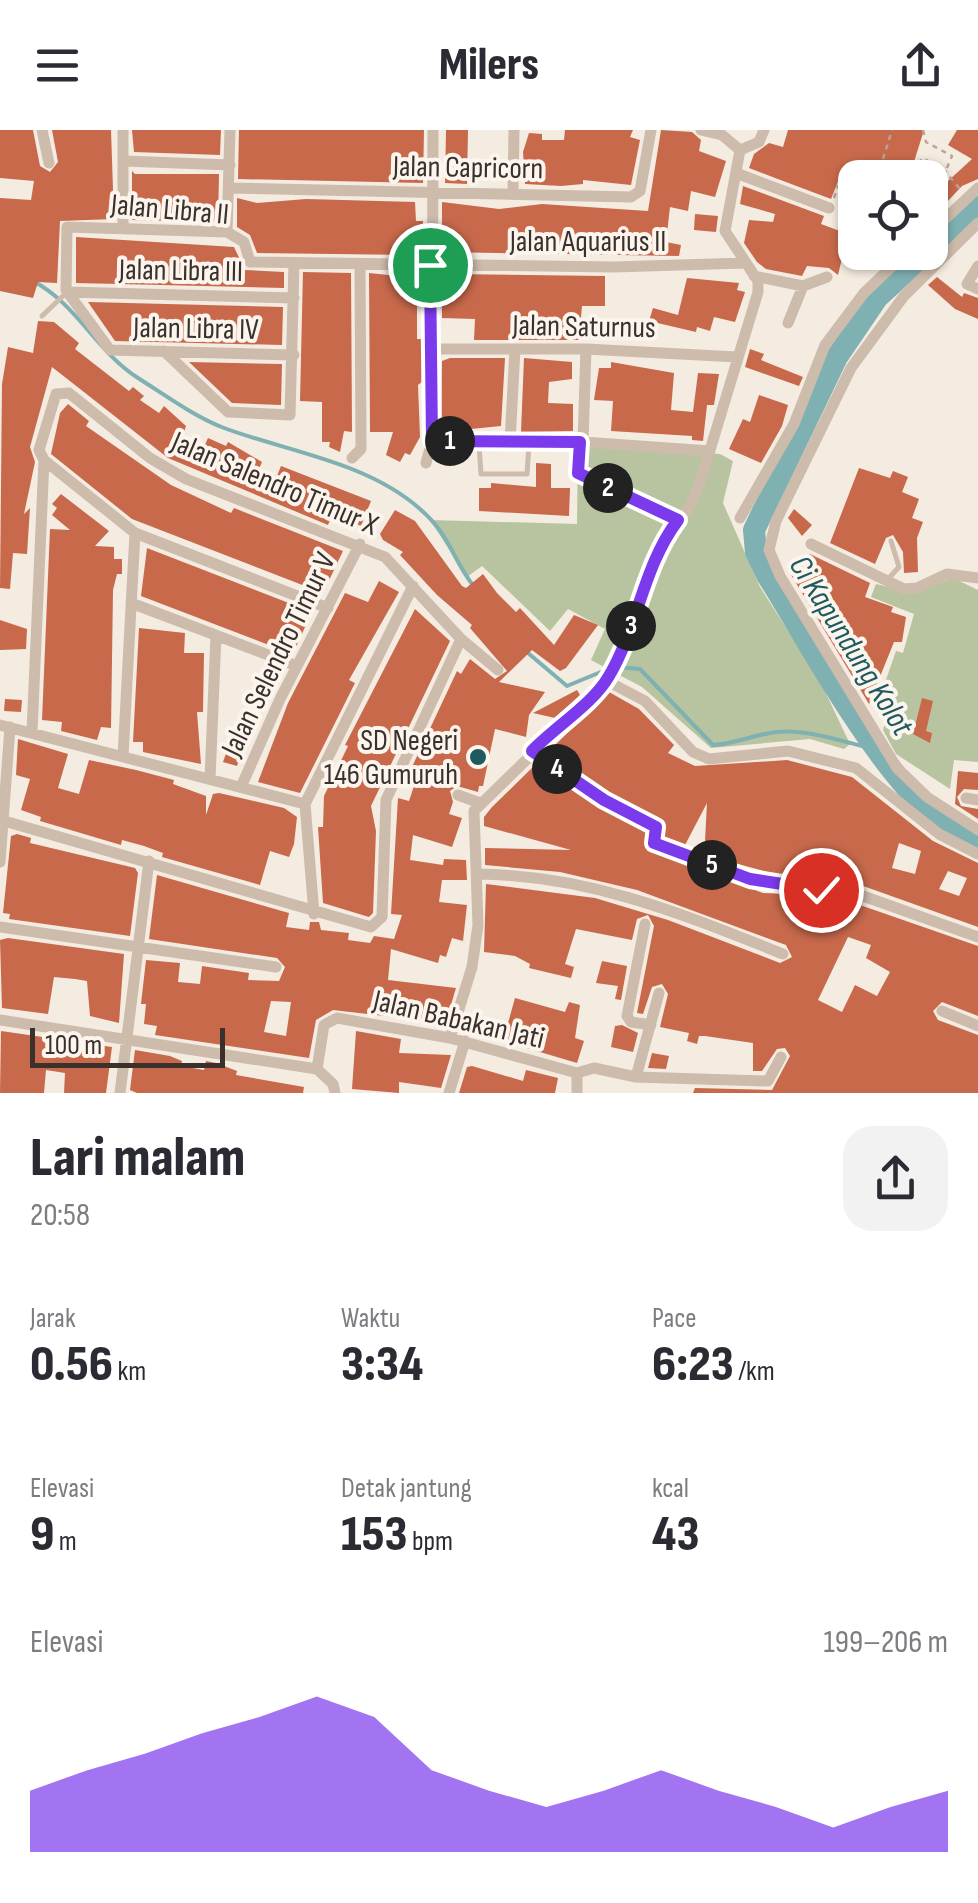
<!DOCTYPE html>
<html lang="id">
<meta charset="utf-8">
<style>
:root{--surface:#fff;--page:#f2f2f3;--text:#2b2b33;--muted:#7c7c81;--accent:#7c3aed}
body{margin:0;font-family:"Sofia Sans Condensed",sans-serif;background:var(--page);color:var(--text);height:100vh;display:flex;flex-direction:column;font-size:38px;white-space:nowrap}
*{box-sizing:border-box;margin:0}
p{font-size:32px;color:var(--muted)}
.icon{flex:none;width:55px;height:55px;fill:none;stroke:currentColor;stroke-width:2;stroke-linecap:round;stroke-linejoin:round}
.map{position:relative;height:963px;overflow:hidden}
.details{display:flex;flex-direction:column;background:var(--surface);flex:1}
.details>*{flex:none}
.controls{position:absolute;left:838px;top:30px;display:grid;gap:20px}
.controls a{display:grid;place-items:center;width:110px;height:110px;border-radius:20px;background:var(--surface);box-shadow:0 2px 8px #0004;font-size:50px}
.scale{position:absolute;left:30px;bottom:25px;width:195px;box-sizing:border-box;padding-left:10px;border:5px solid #3b302b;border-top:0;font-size:28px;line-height:35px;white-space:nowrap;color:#3b302b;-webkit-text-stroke:8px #fbf5ee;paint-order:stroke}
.pin{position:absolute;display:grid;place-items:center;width:85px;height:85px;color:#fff;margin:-42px;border:5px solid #fff;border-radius:50%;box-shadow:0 2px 10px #0007}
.km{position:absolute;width:50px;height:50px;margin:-25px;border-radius:50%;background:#222;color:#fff;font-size:28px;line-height:50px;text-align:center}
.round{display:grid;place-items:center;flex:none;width:105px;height:105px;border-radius:30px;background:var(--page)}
.summary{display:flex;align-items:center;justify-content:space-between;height:170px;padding:0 30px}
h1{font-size:55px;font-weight:800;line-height:75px}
.stats{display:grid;grid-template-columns:repeat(3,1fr);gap:15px;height:170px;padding:10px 30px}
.stats div{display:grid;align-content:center}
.stats b{font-size:50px;font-weight:800}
.stats small{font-size:28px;font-weight:400}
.stats p{font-size:28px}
.chart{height:280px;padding:20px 30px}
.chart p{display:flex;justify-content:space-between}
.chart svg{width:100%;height:180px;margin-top:10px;fill:var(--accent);opacity:.7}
header{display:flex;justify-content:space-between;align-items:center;height:130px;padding:0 30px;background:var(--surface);font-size:45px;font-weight:800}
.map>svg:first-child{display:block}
.green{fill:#b8c4a0}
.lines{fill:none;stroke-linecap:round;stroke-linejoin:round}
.stream{stroke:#7fb0b2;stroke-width:4}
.river{stroke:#7fb0b2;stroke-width:22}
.building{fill:#c8694b;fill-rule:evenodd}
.path{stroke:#b9a596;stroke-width:2.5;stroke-dasharray:5 5;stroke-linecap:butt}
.service{stroke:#cdbbac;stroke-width:5}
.minor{stroke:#cdbbac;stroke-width:11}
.route-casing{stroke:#fff;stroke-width:20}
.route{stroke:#7c3aed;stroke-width:12}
.poi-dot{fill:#1f5a5e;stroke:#fbf5ee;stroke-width:4}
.labels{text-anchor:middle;stroke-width:8;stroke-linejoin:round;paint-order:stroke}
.street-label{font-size:30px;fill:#3b302b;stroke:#fbf5ee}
.poi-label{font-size:30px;fill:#3b302b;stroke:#fbf5ee;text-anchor:end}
.water-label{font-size:32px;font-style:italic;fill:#1f5a5e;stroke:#fbf5ee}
</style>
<header><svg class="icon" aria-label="menu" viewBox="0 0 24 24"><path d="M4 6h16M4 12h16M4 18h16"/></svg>Milers<svg class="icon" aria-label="share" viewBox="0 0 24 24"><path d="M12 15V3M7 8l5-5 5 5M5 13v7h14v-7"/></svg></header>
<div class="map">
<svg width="978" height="963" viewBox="0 0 978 963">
<rect width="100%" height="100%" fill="#f4ebe1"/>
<path class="green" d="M578,314l142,10 13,7 -10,42 37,84 60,94 30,63 -6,5 -34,-10 -99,9 -69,-61 -51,-27 14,-31 -37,-20 -18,22 -68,-65 -15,11 -37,-57 147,4z
M953,448l25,12v172l-24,-2 -4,29 -54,-35 -13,-24 7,-26 -11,-4 17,-49 7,2 11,-39 -43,-17 5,-13 37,9z"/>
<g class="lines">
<path class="stream" d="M33,151c44,23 63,70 105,97 27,17 57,39 86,50 65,24 143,34 196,81 30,26 31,47 52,75
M528,523l39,33 41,-17
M617,537l23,2 73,76c23,-1 42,-11 64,-13 32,-3 66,10 97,17"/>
<path class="river" d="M930,120l48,-43
M927,122l-50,46 -40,59 -83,173 2,22 11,23c44,69 134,244 211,269"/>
</g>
<path class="building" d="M0,0h33l7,36 10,6 8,-10 -6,-32h59l3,89 -54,2 -3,62 -19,-1 -5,16 -33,-7v-93l31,2 3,-19 -34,-3z
M132,0h89l-1,25 -86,-3z
M239,0h185l-1,53 -185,-4z
M446,0h22l-1,54 -22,-1z
M565,0h68l-3,7 10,3 -9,45 -48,-5v4l-22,2 -36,-2 -2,-32 6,-19 13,1v6h22z
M661,0l31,2 9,8 -2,11 27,10 -11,36 -24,-6 -3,20 -18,-4 -4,35 15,3 -2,11 -237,-4v-50l57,7 43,-5 106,7z
M788,0h136l-11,35 35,16 24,-22 -24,-14 9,-15h21v49l-16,7 -30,32 -2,-40h-75v7l-16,-6 -8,20 -82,-31 5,-14 15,-11 14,4z
M132,41l3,3h84l-1,48 -86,-2z
M743,56l81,30 -3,8 27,10 -10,41 -9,-7 -22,-2 -5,10 -36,-7 -9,-7 -13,-19 5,-23 24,2 2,-8 -35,-10z
M237,68l20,5 49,-4 109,3 1,19h7v30l-11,4 -155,-2 -7,-18 -13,-8z
M695,84l23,2 -2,16 -22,-2z
M76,107l158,10 11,23 39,2v16l-208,-5z
M303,142l48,1 1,159 -8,-1 -4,21 -11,-5 1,-5h-8v-40l-22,-1z
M369,143l48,5v61h4l2,22v20l-5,4 2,52 -10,18 -5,-2 -5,9 -14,-7 7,-23h-23z
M451,144l154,2v30h-23l-3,34h-105l1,-21 -33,-1v-41z
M937,147l25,20 2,-4 14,5v21l-23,-10 -27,-24z
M687,148l52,5 -2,7 8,2 -10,30 -21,-5 -4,14 -13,-4 -1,5 -47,-11 4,-13 25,7z
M88,172l195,5 -1,38 -167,-4z
M38,191l16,1 25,21 -4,6 54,42 4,-4 11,9 -4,4 19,13 5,-7 22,20 -3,9 20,14 5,-11 18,8 2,-4 34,20 -3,7 18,7 4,-10 90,35 -10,25 -9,-4 -3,6 -19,-8 -2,5 -160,-67 -116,-91 -22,80 5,15 -11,52 6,-6 -3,46 -14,-1 -3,36 -10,-1 2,-204 6,-37 25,6z
M750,219l14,5 -3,6 42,17 -4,9 -54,-19z
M450,228h55l-4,68 -60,6 1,-71z
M524,228l48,4v17l-23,3 -1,21 25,1v27l-52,1z
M189,232l93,2 -1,41 -49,-2z
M611,232l63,11 -3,37 22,2 5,-39 21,1 -5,31h-7l-4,36 -11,-1v-4l-81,-5 2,-30 -19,-1 5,-32h12z
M759,265l29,10 -6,21 -21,37 -32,-14 14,-30 7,3z
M68,274l21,17 -3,5 85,59 60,28 3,-5 109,43 -20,42 -191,-74 -81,-65 9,-41z
M536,333l15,1v24h19l-1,28 -90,-5v-23h12v-5l45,4z
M859,338l31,10 3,-7 15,6 -6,15 17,7 -7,19 11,4 -6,16 1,34 -14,1 -1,-21 -10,-17 -7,3 -11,26 -45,-21z
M61,364l48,37 -14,15 19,1v12h8v15h-5l-4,16 -2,138 -10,-1 -4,13 -36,-9 1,-9 -20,-2 8,-191 20,1 -18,-15 5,-7 -5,-4z
M794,379l18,16 -10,11 -14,-18z
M395,380l20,11 47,65 4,2 17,-14 14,19 19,19 4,-4 34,37 20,-30 24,10 -32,43 -6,3 -28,-21 -33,32 46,10 -16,23 -3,22 -31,-8 -12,57h-4l-1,6 -21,-6 -7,5 3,11 -4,12 13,4 -10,29 -39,-12 -3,25 33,5 1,-6 22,1 1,20h-25l-3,22 28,3 -4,36 -11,-3 -6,19 -6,-2 -2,8 -47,-14 -3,31 68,8 -6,20 -5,-1 -1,10 -16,-2 -9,5 -86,-10 -17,10 -7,38 -154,-23 2,-9 -13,-2 2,-20h-5l5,-44 34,3 -2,19 22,2 2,-18 47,7 -1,7 31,1 6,-14 -8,-9 -128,-19 8,-64 132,38 -3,14 23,3 1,-8h9l2,8 28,3 -1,7 22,3 4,-7 20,3 8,-24 -11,-1 7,-116 11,3 6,-18 -5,-3 1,-11 46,-98 4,3 9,-15 25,20 12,-8 -37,-43 2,-3 -35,-30 -37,-40 3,-3 -20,-12 -3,-6zM271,871l20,1 -5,34 -22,-4z
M147,418l165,64 -18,39 -10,-5 -2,4 -141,-54z
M810,424l60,29 -5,14 28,10 -2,5 15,5 -4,25h-8l-25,62 -82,-136 5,-9 11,8z
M379,451l20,11 -50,88 6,3 -55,110 -42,-11 30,-79 57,-110 23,9z
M415,479l35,32 -79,165 5,25 -3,82 -4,4 -46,-14 -5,-76h5l1,-31 24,-50 -3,-1z
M0,490l27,9 -1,20 -26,1z
M139,498l46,5 -1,20h20l-1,59h-6l4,52 -58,-12v-10h-10z
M577,560l3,5 -25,23 -22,-5z
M609,562l30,17 35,36 -6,8 27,13 92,-6 65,17 81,64 45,22v64l-140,-50 -48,1 -74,-20 2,-16 -13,-1 2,-38 -22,42 -21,-8 -3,-18 -53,-27 -59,-41zM899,713l22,8 -6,23 -23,-6zM948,741l19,7 -8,18 -20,-7z
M922,568l11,3 -7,30 6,2 -2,10 -17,-9z
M5,569l17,1 -1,12 -17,-1z
M18,609l50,15 -10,34 21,6 10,-34 47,10 38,10 -1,4 33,12v19l7,-21 6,-1 65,15 13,9 -3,27 -5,13 -19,-6 -10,34 -98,-28 1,-4 -19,-7 -22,-6 -1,5 -81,-24 1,-4 -20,-7 9,-31 -14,-4z
M231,609l13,5 -7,22 -14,-4z
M534,636l112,66 -1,13 6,7 112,41 71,3 144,50v70l-36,-14 -9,9 5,9 40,15v58h-285l2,-5 77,2 18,-34 -5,-8 -8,1 -15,22h-9v-28l-48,-7h-6l-2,8 -10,-3 2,-8 -29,-6 8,-33 -6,-10 -10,3 -9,27 -6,-1 17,-87 -6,-11 -11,4 -5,21 -56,-11 -11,35 9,3 -3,11 -42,-10 1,-4 -15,-8 -31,-4 2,-68 109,14 73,22 112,43 12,-6 -6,-12 -149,-55 -77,-18 -75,-7v-17l86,2 -87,-24v-9l8,-10zM848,807l23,8 -5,13 24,14 -13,24 -22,-11 -13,27 -24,-12z
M958,641l20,2v17l-14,-1 -7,8 4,9 17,3v10l-23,-15z
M17,704l14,4 -1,5 105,25 3,5 -8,63 -121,-17 1,-5 -7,-1 8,-77z
M8,808l116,16 -5,69 -29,-7 -3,-35 -12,-2 -21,-2 -6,37 -46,-6 -2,-68z
M602,831l25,5 -6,34 -6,-1 3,-13 -22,-3z
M515,868l50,14 4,-10 11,3 -5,33 9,3 -7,22 -74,-22z
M622,895l16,8 -5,19 -22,-5 4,-21z
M1,901l111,16 -6,46h-42l1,-20 -19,-3 -2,23h-44z
M356,901l45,8 -2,14 52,2 -10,33 -42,-6v11l-47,-4z
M135,920l35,6 12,5 -1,5 23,4 2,-9 10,2 21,8 -1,4 68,12 -1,6h-166l-7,-3z
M652,923l17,3 -3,13 -18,-1z
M472,936l51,15 3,-11 32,8 -3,15h-96l8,-26z"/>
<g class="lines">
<path class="path" d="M923,0l3,12 26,14 -6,14
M881,36l32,3 10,-11 22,13 15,18
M877,48l15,-48
M834,68l4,-12 17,6"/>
<path class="service" d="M42,186l23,-22
M479,315l2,29h46l2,-29
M888,449l11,-12 -8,-26"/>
<path class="minor" d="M42,0l7,33
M123,0v98
M740,20l19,-8 5,-12
M124,31l106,4
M736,43l93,35
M229,58l402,9 9,-6 11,-61
M513,62l1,-62
M978,93l-74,73 -53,72 -75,153 -7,29 11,26 117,192 30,29 51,33
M227,102l3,-102
M930,103l48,-45
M978,136l-11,18 11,5
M754,146l49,10 24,-9
M67,162l227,6
M788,193l15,-37
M430,219h156l151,8
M164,221l64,61 62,3 4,-152
M294,225l-184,-5 -44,-60 1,-63 160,5 17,10 6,20 364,5 131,-4
M432,311l151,1 127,9
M510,312l5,-93
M580,312l-2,31 100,48
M583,312l3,-93
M352,328l9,-9 -1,-185
M426,333l6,-22 1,-311
M740,388l54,-94 31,-79 39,-52 43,-41
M811,414l93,45 13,-1 30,-14 31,4
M131,473l166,63
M328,478l-193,-75 -91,-73 -5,-10 17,-56 13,-1 81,65 36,21 199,78 76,82 37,31
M607,551l38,20 48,51 16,7 79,-8 68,17 83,66 39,20
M0,595l305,79 9,110
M32,602l12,-272
M532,621l71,49 53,27 -2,16c56,21 120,56 181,43l143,51
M123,626l12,-223
M210,649l6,-144
M241,657l39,-88 80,-155
M458,665l22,8
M966,668l12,2
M305,674l108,-218
M1,690l370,107 11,-10 4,-117 75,-161
M0,732l10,-135
M479,744c112,2 201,39 304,80
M645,794l-18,92 4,6 20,3
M0,797l276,40
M942,881l36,15
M0,890l317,49
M450,908l22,-71 6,-42 -4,-114 133,-130 16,-29 41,-111 26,-35 10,-23 58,-191v-11l-33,-50 15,-81 -18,-15 -21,-5
M317,939l7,-44 13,-7 113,20 127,35
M317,939l16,15 2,9
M577,943l17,-5 42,9 132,4 13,-24
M636,947l23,-84
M120,963l29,-232
M449,963l16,-52
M577,963v-20"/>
</g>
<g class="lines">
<g class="route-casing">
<path id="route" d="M430,135l2,176 148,1 -2,31 100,47c-35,46 -40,107 -69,156 -16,28 -54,51 -77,75l72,49 52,27 -2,16 96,36 71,11"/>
</g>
<use href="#route" class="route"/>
</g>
<circle class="poi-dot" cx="478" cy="627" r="10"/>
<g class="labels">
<g class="street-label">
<text transform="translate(468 37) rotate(1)" y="10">Jalan Capricorn</text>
<text transform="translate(170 79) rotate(5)" y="10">Jalan Libra II</text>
<text x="588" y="121">Jalan Aquarius II</text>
<text transform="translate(181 140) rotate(1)" y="10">Jalan Libra III</text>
<text transform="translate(584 196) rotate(1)" y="10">Jalan Saturnus</text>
<text transform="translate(196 198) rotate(1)" y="10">Jalan Libra IV</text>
<text transform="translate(275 353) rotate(23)" y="10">Jalan Salendro Timur X</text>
<text transform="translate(278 524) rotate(-64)" y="10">Jalan Selendro Timur V</text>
<text transform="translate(459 889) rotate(13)" y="10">Jalan Babakan Jati</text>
</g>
<g class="poi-label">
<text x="458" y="620">SD Negeri<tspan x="458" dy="34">146 Gumuruh</tspan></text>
</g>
<g class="water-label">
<text transform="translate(852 515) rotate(58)" y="11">Ci Kapundung Kolot</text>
</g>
</g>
</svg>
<div class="controls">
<a><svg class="icon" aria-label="locate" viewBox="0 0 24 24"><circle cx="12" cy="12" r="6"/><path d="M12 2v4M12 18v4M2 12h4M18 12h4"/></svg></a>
</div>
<div class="scale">100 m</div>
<div class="pin" style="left:430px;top:135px;background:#1e9e55"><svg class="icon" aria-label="arrive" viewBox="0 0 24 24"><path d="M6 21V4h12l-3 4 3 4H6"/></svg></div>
<div class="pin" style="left:821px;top:760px;background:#d93025"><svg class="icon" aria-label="check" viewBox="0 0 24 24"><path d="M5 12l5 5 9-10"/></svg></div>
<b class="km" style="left:450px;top:311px">1</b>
<b class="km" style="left:608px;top:358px">2</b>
<b class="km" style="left:631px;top:496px">3</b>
<b class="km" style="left:557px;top:639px">4</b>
<b class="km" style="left:712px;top:735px">5</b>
</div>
<section class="details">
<div class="summary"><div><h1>Lari malam</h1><p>20:58</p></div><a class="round"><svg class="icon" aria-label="share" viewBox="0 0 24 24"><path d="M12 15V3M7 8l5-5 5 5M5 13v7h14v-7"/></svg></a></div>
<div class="stats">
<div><p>Jarak</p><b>0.56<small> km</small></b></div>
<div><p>Waktu</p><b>3:34</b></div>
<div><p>Pace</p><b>6:23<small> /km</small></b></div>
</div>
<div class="stats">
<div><p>Elevasi</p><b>9<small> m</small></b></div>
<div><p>Detak jantung</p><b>153<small> bpm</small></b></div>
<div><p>kcal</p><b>43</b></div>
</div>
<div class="chart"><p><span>Elevasi</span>199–206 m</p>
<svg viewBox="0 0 160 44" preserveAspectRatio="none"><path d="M0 44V29L10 24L20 20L30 15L40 11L50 6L60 11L70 24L80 29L90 33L100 29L110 24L120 29L130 33L140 38L150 33L160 29V44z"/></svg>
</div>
</section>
